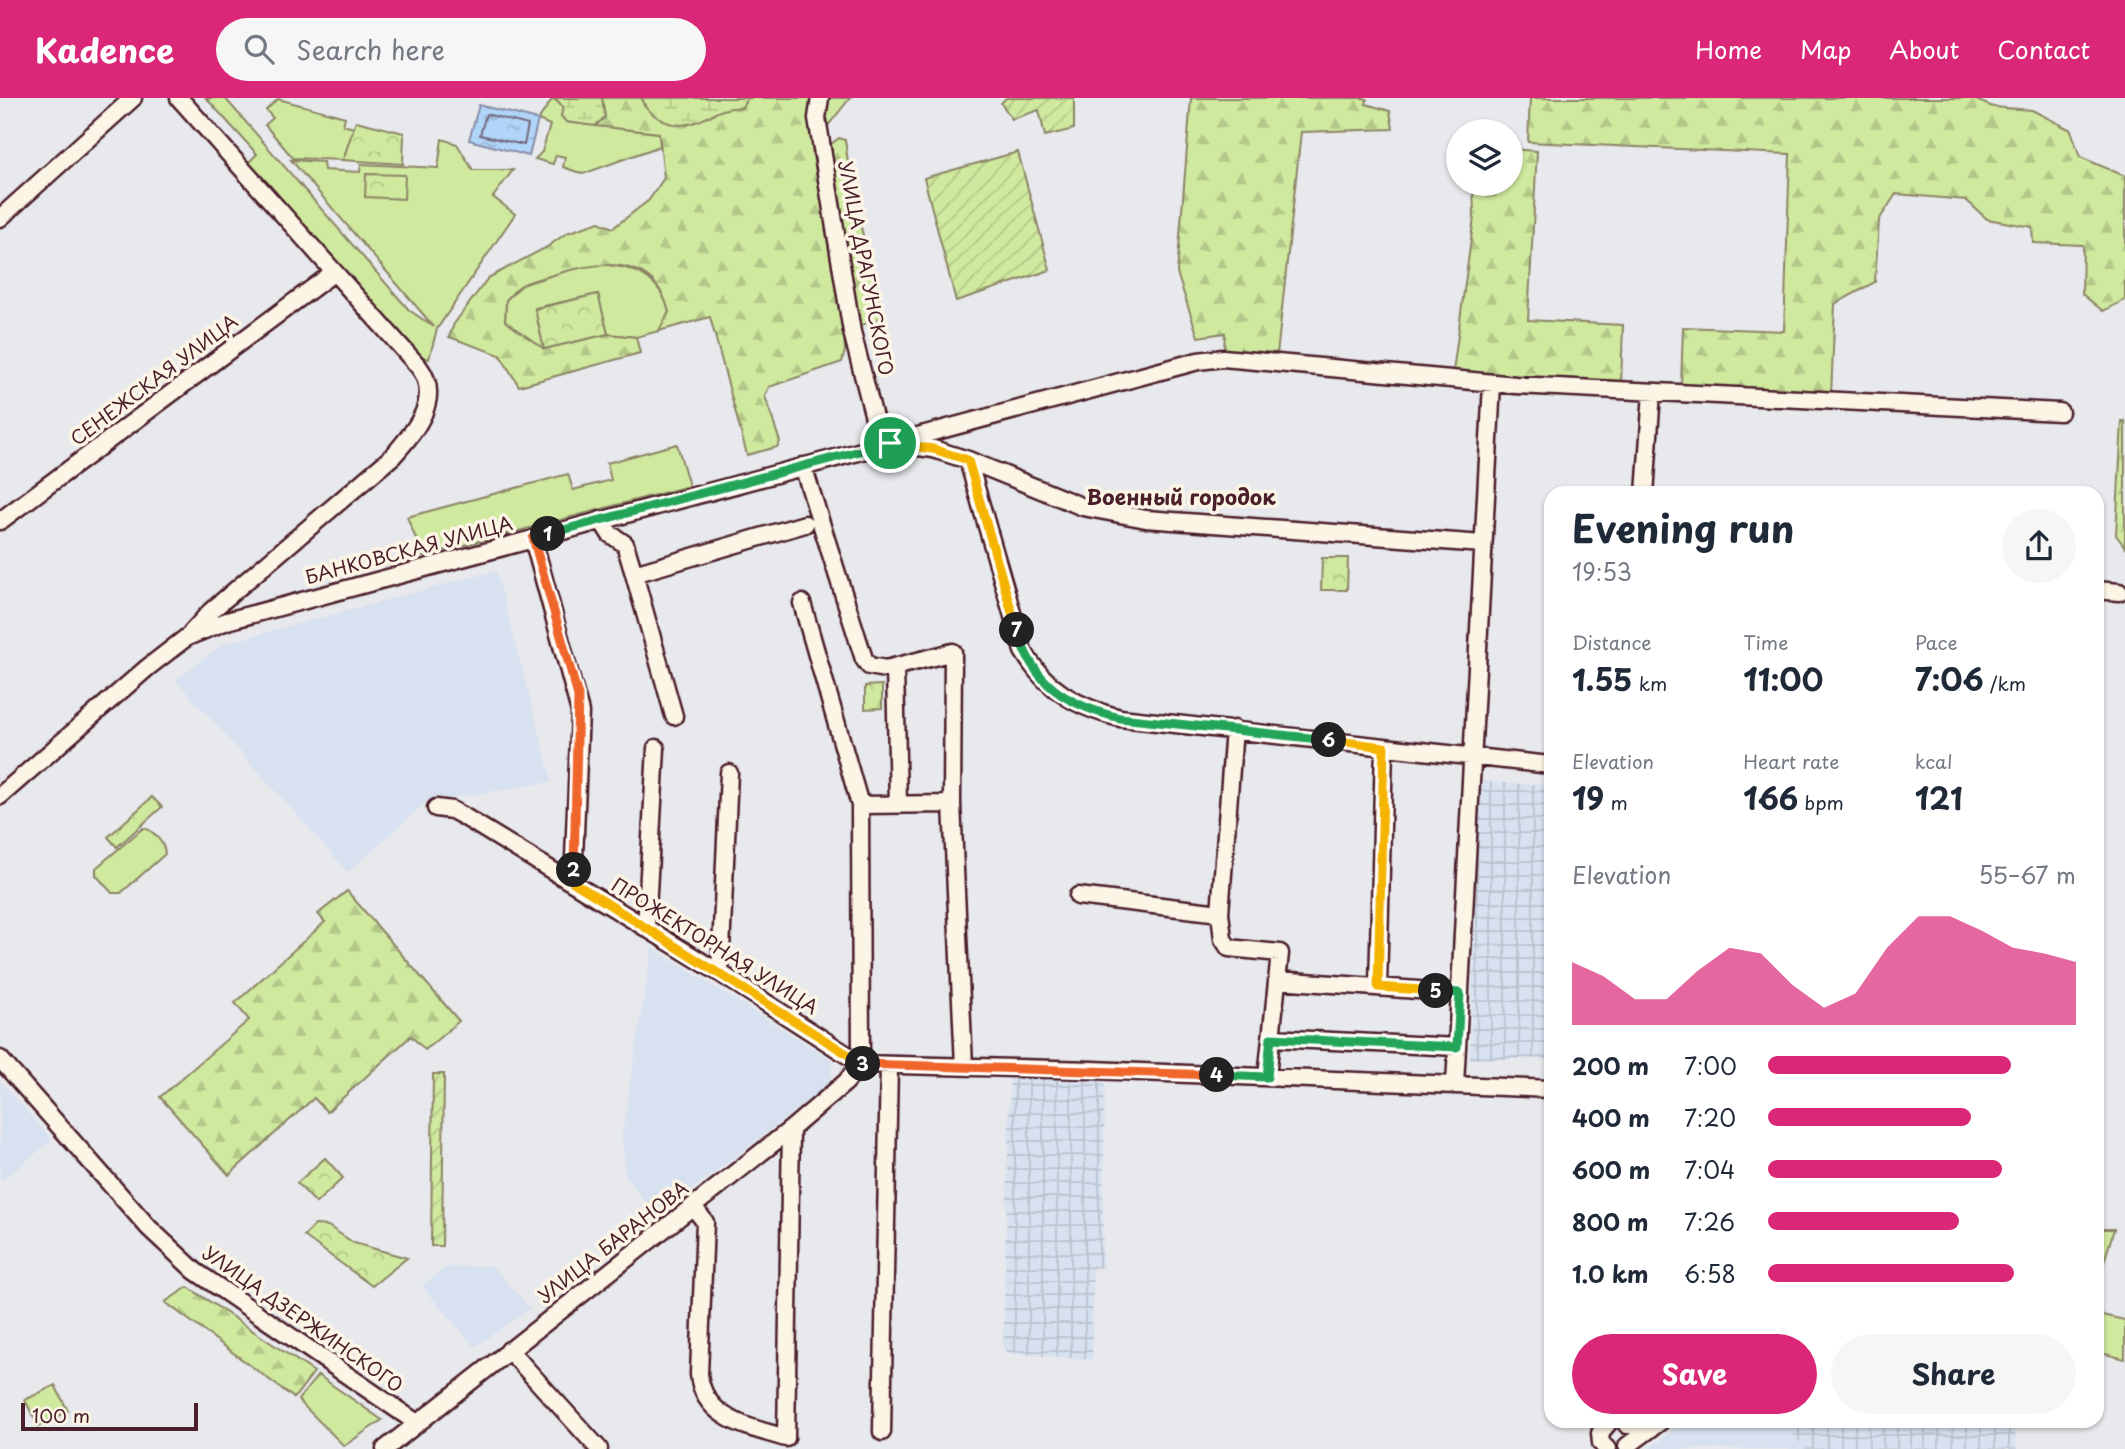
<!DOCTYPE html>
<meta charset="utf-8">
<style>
:root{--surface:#fff;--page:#f6f6f7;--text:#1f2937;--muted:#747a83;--accent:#db2777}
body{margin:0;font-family:"Playpen Sans",sans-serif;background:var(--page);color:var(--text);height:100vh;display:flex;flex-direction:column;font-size:26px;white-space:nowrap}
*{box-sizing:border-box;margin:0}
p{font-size:23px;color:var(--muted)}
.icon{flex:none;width:38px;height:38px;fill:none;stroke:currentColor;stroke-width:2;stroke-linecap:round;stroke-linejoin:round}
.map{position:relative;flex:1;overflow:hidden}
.side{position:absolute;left:1544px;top:388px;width:560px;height:942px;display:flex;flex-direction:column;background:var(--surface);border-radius:21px;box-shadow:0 2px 5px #0004}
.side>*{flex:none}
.fabs{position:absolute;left:1446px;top:21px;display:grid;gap:14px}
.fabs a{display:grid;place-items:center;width:77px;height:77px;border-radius:50%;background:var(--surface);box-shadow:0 2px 5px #0004;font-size:35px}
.scale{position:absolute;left:21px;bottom:18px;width:177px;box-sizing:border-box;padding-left:7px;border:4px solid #4a1f2b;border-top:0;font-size:19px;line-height:24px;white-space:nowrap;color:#4a1f2b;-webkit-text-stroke:5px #fcf5e5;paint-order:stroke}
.pin{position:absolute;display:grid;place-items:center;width:60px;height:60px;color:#fff;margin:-30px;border:4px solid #fff;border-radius:50%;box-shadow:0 2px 7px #0007}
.km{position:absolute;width:35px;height:35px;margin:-18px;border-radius:50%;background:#222;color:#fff;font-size:19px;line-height:35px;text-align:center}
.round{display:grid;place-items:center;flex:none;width:74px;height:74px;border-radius:37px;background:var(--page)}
.summary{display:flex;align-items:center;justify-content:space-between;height:119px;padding:0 28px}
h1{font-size:38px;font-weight:700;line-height:52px}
.stats{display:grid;grid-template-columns:repeat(3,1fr);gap:10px;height:119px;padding:7px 28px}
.stats div{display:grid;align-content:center}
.stats b{font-size:30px;font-weight:700}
.stats small{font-size:19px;font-weight:400}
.stats p{font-size:19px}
.chart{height:196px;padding:14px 28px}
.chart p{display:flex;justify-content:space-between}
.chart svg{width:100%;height:126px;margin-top:7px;fill:var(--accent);opacity:.7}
.action{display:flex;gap:14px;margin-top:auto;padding:14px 28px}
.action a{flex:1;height:80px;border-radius:42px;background:var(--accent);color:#fff;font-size:28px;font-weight:700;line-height:80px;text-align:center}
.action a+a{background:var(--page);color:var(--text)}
ul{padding:0 28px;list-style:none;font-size:23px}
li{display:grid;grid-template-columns:112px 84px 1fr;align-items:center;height:52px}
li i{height:18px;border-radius:9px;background:var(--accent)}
header{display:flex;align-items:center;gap:42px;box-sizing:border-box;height:98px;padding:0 35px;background:var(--accent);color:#fff}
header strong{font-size:33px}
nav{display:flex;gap:38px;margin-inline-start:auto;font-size:24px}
.search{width:490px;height:63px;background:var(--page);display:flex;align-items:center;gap:18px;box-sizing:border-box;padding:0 24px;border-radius:38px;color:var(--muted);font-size:26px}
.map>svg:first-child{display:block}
.built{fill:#d8e1f0}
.industrial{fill:url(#industrial-grid)}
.grass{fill:#cfe99f;stroke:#8c8465;stroke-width:2}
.forest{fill:url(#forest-firs);stroke:#8c8465;stroke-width:2}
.wetland{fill:url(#wetland-marsh);stroke:#8c8465;stroke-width:2}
.park{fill:url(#park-crowns);stroke:#8c8465;stroke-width:2}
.garden{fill:url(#garden-furrows);stroke:#8c8465;stroke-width:2}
.water{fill:url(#water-ripples);stroke:#878ca7;stroke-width:2}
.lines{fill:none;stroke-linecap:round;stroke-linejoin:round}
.shore{stroke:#73687d;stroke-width:2}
.minor-casing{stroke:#4a1f2b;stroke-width:21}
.minor{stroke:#fcf5e5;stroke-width:16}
.split-1-casing{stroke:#fff;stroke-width:14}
.split-2-casing{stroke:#fff;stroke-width:14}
.split-3-casing{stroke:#fff;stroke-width:14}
.split-4-casing{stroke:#fff;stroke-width:14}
.split-5-casing{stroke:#fff;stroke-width:14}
.split-6-casing{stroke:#fff;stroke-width:14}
.split-7-casing{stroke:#fff;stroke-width:14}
.split-8-casing{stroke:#fff;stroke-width:14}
.split-1{stroke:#22a559;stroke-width:9}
.split-2{stroke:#f0652b;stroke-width:9}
.split-3{stroke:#f5b400;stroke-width:9}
.split-4{stroke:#f0652b;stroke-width:9}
.split-5{stroke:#22a559;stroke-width:9}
.split-6{stroke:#f5b400;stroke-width:9}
.split-7{stroke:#22a559;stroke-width:9}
.split-8{stroke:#f5b400;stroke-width:9}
.labels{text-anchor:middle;stroke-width:7;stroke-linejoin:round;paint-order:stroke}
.street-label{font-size:19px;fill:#4a1f2b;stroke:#fcf5e5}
.neighbourhood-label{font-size:21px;font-weight:bold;fill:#4a1f2b;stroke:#fcf5e5}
</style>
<header>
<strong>Kadence</strong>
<div class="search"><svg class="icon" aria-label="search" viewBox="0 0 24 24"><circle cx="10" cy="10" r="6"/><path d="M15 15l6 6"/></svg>Search here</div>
<nav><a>Home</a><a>Map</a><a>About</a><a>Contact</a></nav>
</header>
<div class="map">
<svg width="2125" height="1351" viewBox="0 0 2125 1351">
<defs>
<pattern id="industrial-grid" width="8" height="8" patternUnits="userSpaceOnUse" patternTransform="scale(1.75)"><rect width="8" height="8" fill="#d8e1f0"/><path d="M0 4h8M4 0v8" fill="none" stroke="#bbc1ce"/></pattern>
<pattern id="forest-firs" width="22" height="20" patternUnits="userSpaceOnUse" patternTransform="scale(1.75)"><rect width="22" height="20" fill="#cfe99f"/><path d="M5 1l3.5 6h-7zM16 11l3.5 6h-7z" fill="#b3c789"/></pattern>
<pattern id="wetland-marsh" width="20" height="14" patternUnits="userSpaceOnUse" patternTransform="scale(1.75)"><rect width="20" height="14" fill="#cfe99f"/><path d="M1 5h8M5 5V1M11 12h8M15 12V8" fill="none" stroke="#b3c789"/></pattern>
<pattern id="park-crowns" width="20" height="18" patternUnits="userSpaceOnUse" patternTransform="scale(1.75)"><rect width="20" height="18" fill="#cfe99f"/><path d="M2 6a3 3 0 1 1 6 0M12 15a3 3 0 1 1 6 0" fill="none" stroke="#b3c789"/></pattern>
<pattern id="garden-furrows" width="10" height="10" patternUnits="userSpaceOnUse" patternTransform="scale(1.75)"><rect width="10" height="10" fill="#cfe99f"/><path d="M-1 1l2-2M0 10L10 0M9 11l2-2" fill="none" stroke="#b3c789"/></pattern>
<pattern id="water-ripples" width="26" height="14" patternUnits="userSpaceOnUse" patternTransform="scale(1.75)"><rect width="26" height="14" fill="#b0d5f9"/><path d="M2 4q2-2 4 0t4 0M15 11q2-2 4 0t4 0" fill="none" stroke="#99b6d6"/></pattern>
</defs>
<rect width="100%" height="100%" fill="#e7e9ec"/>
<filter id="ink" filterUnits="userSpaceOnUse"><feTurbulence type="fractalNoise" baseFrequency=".0143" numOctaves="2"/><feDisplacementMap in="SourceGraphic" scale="14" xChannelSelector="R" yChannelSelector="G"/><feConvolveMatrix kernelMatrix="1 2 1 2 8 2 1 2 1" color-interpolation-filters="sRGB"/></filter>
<g filter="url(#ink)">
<path class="built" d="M496,473l56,211 -126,20 -78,70 -172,-192 47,-36z
M652,850l180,112 -1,23 -175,134 -31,-42 -3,-41z
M0,983l52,59 -52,42z
M492,1168l38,42 -55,39 -53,-61 24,-19z
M1684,1323h98l23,28h-156z"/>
<path class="industrial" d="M1479,684l71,3v274h-80z
M1010,978l95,4 -3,187 -9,1 -1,92 -85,-7 -4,-7z
M1782,1323h232l3,28h-212z"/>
<path class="grass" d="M206,0h19l184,212 25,17 -143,-167 32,2 1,8 36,2 1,-8 77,4 4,-29 15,5 16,26h40l-20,27 22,17 -78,115 -8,30 -14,-4 -168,-191 10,-10z
M553,0l10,9 3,15 93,11 1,13 -77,28 -20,-7 2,-10 -9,-2 -3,9 -18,-5 7,-7 8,-27 -12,-5z
M278,1l67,18 -2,8 11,3 -11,32 -50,-2 -28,-33 8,-7 -7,-8z
M587,166c37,0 72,7 82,48l-10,19 -23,6 -28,-3 -10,-40 -63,14 9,41 -39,-28 1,-21 16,-15z
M677,346l12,42 -266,70 -16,-39 161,-43 5,16 38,-10 -4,-17z
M143,730c10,1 22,16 22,26l-44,39h-9l-16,-18v-7z
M2097,1131h17l-17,56 -1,-56z
M2097,1216l28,6v39l-28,-7z
M318,1277l64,45 -38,26 -46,-46z
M55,1287l13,26 -30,15 -13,-26z"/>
<path class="forest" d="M602,0h40l2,8 43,19 41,-19 13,2 7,-10h66l-4,28 3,30 30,156 2,39 -3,11 -73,25 -4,9 15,46 -3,5 -30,8 -37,-138 -51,14 10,-19c-14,-59 -72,-51 -116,-37 -10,3 -23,5 -31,10 -6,3 -11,10 -16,15l-1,21 39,28 64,-15 28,3 4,16 -121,33 -19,-31 -51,-18 5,-13 34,-46 59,-31 20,-14 32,-11 14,6 36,-28 15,-22 -5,-45 -64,-7 10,-9z
M824,0h26l-27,34z
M1191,0h172l4,1 -1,5 24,7 3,18 -92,3 -24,223 -53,-5 1,-17 -27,4 -21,-64z
M1530,0h441l22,9 39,3 39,20 9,27 45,19v124l-22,11 -21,-17 1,-49 -50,-2 -1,-16 -45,-8 -21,-19 -70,-6 -17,26 -4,62 -40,22 -4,91 -150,-8 2,-60 101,4 6,-177 -262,-12z
M839,40l6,2 7,51 30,121 -3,7 -20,7 -32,-179z
M1510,51l27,2 -9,169 95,5 -2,59 -105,-4 -63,-8 21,-155 -1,-33h37z
M2122,323h3v126l-9,-12z
M347,793l112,130 -34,29 -14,-14 -84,76 -13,-14 -85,77 -69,-78 89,-77 -14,-17 90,-81 -7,-8z
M188,1189l126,85 -20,26 -129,-96z"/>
<path class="wetland" d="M555,0h47l3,19 -10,9 -29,-4 -5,-6 2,-9z
M642,0h106l-7,10c-22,-3 -33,13 -53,16 -19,4 -41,-9 -46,-26z"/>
<path class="park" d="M356,23l48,12 -1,31 -60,-4z
M366,76l39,1 -1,24 -39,-2z
M598,196l10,40 -64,15 -9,-40z
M1322,460h26l-1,32h-26z
M882,587v23l-17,1v-23z
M152,699l10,10 -45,40 -9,-10z
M325,1060l18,20 -27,25 -19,-20z
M315,1127l13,1 26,17 53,15 -35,28 -68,-50z"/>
<path class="garden" d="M1006,0h68v31l-29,7 -6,-26 -27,9 -11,-16z
M1018,54l32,118 -94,31 -32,-123z
M433,976h11l-2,172h-11z"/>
<path class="water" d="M479,7l59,15 -9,36 -60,-16z"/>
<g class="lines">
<path class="shore" d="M486,16l42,11 -4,20 -44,-10z"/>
<g class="minor-casing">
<path id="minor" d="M179,0l240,269c24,32 -5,65 -26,89l-182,155 -20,22
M820,0l-3,20 35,214 29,113
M0,120l133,-120
M897,346l36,5 35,11 115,47 63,12 337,25
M968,362l55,191c23,39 54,56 97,67l430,47
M803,368l61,193 5,7 17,3 67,-17 -1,152 12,262
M1645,396l7,-102
M601,422l9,14 15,10 9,30 171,-50
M0,423l333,-248
M533,441l47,173 -7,170
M634,476l40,142
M2096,492l23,2
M802,505l58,202 1,259
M895,569l3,138
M1234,631l-14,184 3,26 6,9 51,5 -13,124
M0,698l147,-128 40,-31 40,-16 971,-260 25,-3 293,27 544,27
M860,707l92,-1
M436,710l16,2 11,6 257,157 141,91
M1078,798l142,17
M646,830l10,-180
M720,875l9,-200
M1277,882l183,13
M1378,889l6,-240
M1271,940l186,9
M0,961l149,169 46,43 222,152
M861,966l232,6 457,19
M1455,987l37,-702
M693,1108l12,16 -6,152c4,45 50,53 87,64l5,-309
M509,1252l90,99
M1626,1323l1,4 28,-3
M882,1334l7,-367
M1627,1348l34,-25
M385,1351l406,-320 55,-47 15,-18
M1607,1351l-6,-6 -1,-10 10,-12"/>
</g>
<use href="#minor" class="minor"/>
</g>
</g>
<g class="lines" filter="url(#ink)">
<g class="split-1-casing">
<path id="split-1" d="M548,436l342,-91"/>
</g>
<g class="split-2-casing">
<path id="split-2" d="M548,436l-15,4 45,158 -4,174"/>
</g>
<g class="split-3-casing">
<path id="split-3" d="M574,772l-1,12 290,182"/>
</g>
<g class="split-4-casing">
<path id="split-4" d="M863,966l354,11"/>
</g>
<g class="split-5-casing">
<path id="split-5" d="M1217,977l50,2 4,-39 186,9 3,-54 -24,-2"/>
</g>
<g class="split-6-casing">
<path id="split-6" d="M1329,642l55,7 -6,240 58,4"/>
</g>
<g class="split-7-casing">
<path id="split-7" d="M1017,532c16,55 50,75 103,88l209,22"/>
</g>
<g class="split-8-casing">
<path id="split-8" d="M890,345l43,6 35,11 49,170"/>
</g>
<use href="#split-1" class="split-1"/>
<use href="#split-2" class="split-2"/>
<use href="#split-3" class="split-3"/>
<use href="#split-4" class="split-4"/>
<use href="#split-5" class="split-5"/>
<use href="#split-6" class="split-6"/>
<use href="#split-7" class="split-7"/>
<use href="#split-8" class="split-8"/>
</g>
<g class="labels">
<g class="street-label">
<text transform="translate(866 170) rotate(79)" y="7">УЛИЦА ДРАГУНСКОГО</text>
<text transform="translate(154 282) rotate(-37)" y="7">СЕНЕЖСКАЯ УЛИЦА</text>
<text transform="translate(409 452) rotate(-15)" y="7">БАНКОВСКАЯ УЛИЦА</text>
<text transform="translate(715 848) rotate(32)" y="7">ПРОЖЕКТОРНАЯ УЛИЦА</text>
<text transform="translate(613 1144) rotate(-38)" y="7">УЛИЦА БАРАНОВА</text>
<text transform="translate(303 1221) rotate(35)" y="7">УЛИЦА ДЗЕРЖИНСКОГО</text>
</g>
<g class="neighbourhood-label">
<text x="1181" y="407">Военный городок</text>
</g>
</g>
</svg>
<div class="fabs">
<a><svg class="icon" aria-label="layers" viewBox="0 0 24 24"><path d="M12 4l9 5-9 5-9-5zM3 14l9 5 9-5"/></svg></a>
</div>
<div class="scale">100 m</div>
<div class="pin" style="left:890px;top:345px;background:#1e9e55"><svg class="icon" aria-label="arrive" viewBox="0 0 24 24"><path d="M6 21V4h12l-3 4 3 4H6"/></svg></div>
<b class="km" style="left:548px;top:436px">1</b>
<b class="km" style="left:574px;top:772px">2</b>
<b class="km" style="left:863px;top:966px">3</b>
<b class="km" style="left:1217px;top:977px">4</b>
<b class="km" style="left:1436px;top:893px">5</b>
<b class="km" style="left:1329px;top:642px">6</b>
<b class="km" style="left:1017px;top:532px">7</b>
<section class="side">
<div class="summary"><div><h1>Evening run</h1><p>19:53</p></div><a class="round"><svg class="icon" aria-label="share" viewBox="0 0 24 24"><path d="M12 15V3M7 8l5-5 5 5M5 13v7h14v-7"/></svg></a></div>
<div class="stats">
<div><p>Distance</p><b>1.55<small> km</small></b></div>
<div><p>Time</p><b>11:00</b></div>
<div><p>Pace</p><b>7:06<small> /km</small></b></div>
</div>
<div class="stats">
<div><p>Elevation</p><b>19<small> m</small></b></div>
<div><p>Heart rate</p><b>166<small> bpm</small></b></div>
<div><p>kcal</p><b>121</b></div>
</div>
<div class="chart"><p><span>Elevation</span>55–67 m</p>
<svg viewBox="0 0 160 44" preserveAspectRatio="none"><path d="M0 44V22L10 27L20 35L30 35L40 25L50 17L60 19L70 30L80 38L90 33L100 17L110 6L120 6L130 11L140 17L150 19L160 22V44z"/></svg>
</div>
<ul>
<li><b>200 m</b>7:00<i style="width:79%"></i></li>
<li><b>400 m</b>7:20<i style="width:66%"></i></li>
<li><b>600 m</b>7:04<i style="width:76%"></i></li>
<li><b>800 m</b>7:26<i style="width:62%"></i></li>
<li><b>1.0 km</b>6:58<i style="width:80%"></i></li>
</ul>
<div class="action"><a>Save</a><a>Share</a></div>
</section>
</div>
